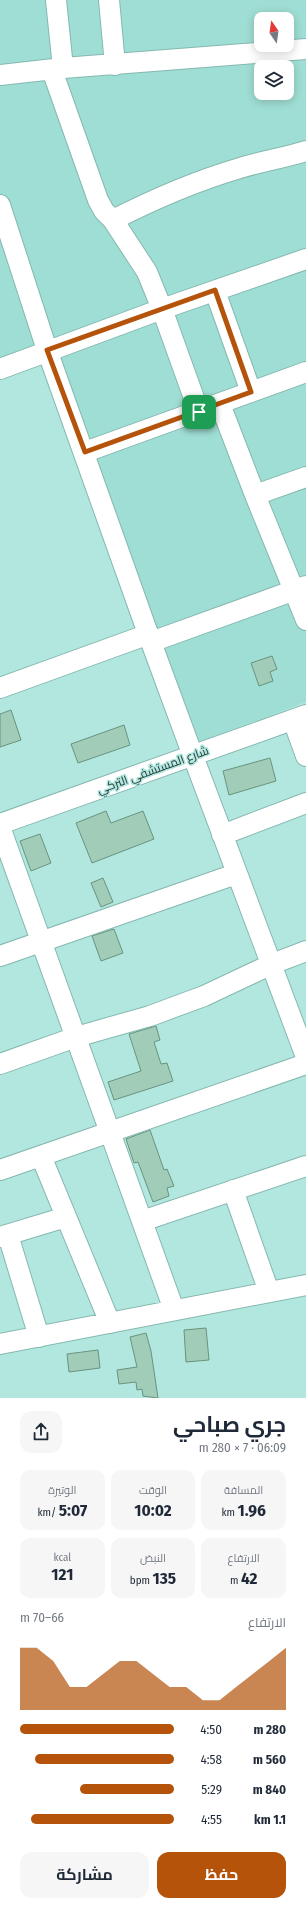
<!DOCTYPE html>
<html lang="ar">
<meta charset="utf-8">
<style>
:root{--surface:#fff;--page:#f6f6f7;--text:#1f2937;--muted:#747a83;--accent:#b45309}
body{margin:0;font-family:"Fira Sans Condensed",Cairo,sans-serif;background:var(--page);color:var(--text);direction:rtl;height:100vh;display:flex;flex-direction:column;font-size:15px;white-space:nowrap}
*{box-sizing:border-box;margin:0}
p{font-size:13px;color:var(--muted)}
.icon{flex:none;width:22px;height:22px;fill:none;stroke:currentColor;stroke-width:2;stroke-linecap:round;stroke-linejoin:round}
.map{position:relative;height:1398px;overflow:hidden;direction:ltr}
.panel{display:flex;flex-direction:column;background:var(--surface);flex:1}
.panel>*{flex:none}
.needle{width:26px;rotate:347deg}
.buttons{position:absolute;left:254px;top:12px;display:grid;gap:8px}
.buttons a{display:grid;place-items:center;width:40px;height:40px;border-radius:8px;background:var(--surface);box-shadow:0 2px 10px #0003;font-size:20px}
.pin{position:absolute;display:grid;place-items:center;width:34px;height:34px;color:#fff;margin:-17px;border-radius:8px;box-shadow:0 2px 6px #0006}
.round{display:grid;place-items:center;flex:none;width:42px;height:42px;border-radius:12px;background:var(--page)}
.head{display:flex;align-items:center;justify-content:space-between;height:68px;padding:0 20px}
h1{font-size:22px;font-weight:700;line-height:30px}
.metrics{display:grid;grid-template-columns:repeat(3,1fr);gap:6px;height:68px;padding:4px 20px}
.metrics div{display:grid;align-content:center;border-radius:10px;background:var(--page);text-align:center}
.metrics b{font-size:17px;font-weight:700}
.metrics small{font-size:11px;font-weight:400}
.metrics p{font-size:11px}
.chart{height:112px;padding:8px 20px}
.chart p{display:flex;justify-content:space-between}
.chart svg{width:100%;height:72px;margin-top:4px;fill:var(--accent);opacity:.7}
.button{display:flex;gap:8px;margin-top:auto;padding:8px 20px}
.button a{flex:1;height:46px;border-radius:12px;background:var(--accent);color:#fff;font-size:16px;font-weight:700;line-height:46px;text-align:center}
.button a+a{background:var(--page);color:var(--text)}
ul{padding:0 20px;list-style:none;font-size:13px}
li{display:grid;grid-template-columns:64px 48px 1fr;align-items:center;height:30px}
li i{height:10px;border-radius:5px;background:var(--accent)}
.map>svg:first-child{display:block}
.built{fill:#9fded4;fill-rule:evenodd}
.building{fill:#a1cdb8;stroke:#68937f}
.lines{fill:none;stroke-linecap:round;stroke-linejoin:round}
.minor-casing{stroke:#85b8b0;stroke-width:22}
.minor{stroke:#fff;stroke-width:20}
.route-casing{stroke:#fff;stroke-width:8}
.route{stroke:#b45309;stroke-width:5}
.labels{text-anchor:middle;stroke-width:3;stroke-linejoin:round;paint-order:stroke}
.street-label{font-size:12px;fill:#273c39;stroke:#b2e7df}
</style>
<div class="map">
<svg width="306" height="1398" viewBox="0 0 306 1398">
<rect width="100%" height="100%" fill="#b2e7df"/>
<path class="built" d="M0,0h306v702l-110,41 -154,-387 -42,15zM261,19h26v26h-26zM261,67h26v26h-26z"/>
<path class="building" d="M272,656l5,13 -7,3 3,9 -14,5 -8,-23z
M11,710l10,30 -21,7v-33z
M124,725l6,20 -52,18 -7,-19z
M270,758l6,23 -47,14 -6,-24z
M106,811l5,12 32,-12 11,28 -62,24 -16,-40z
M40,834l11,29 -20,8 -11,-30z
M103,878l10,24 -12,5 -10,-24z
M114,929l9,24 -22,8 -9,-25z
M156,1026l4,14 -6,2 7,22 6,-1 6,18 -59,19 -6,-18 33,-11 -12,-37z
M150,1130l14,40 3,-1 7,17 -7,2 2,8 -16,6 -15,-40 -4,1 -8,-24z
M206,1328l3,32 -23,2 -2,-32z
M146,1333l5,18 7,47 -15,-2 -1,-7 -5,1 -1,-8 -17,2 -2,-14 20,-3 -7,-30z
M98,1350l2,18 -31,4 -2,-18z"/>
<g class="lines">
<g class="minor-casing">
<path id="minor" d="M56,0l7,68
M109,0l6,65
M52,70l46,130 6,11 9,9 34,52 15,37 37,103
M0,75l63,-7 243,-19
M0,205l47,145 104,292 42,114 113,301
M113,220c41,-21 83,-39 127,-52 22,-7 44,-10 66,-17
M215,291l36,101
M0,369l162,-60 144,-50
M220,404l35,91 51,125
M85,452l221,-80
M255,495l51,-18
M151,642l155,-56
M0,688l149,-54
M293,720l13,36
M0,824l306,-109
M0,827l174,483
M222,835l84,-32
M0,956l236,-82
M0,1064l76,-27 74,-21 54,-20 68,-32 34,-13
M41,1156l69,167
M0,1170l306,-106
M233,1190l36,102
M142,1221l164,-55
M8,1235l31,102
M0,1237l66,-20
M0,1344l306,-59"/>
</g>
<use href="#minor" class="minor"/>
</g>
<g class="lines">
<g class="route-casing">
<path id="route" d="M215,290l36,102 -166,60 -38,-102z"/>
</g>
<use href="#route" class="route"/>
</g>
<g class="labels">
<g class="street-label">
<text transform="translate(153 770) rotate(-20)" y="4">شارع المستشفي التركي</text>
</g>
</g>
</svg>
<div class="buttons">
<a><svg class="needle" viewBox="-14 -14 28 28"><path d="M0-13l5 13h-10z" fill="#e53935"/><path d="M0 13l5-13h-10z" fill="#747a83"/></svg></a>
<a><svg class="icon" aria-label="layers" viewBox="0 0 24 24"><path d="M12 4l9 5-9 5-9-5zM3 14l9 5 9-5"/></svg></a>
</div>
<div class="pin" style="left:199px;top:412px;background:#1e9e55"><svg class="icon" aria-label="arrive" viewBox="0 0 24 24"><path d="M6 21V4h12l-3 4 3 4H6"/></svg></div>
</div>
<section class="panel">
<div class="head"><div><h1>جري صباحي</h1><p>06:09 · 7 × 280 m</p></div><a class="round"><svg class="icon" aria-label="share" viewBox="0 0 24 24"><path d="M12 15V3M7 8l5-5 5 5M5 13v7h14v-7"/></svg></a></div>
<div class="metrics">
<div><p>المسافة</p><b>1.96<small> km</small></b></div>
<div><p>الوقت</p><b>10:02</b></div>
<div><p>الوتيرة</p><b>5:07<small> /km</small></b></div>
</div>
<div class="metrics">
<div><p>الارتفاع</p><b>42<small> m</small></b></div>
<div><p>النبض</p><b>135<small> bpm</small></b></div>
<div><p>kcal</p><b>121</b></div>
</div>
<div class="chart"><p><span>الارتفاع</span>66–70 m</p>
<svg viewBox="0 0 160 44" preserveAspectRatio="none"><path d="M0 44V6L10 6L20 14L30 30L40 30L50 22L60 14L70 14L80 22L90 30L100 30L110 38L120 38L130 30L140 22L150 14L160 6V44z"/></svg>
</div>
<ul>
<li><b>280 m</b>4:50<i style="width:100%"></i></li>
<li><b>560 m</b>4:58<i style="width:90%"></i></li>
<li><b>840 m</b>5:29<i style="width:61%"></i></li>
<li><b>1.1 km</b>4:55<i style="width:93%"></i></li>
</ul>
<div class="button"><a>حفظ</a><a>مشاركة</a></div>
</section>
